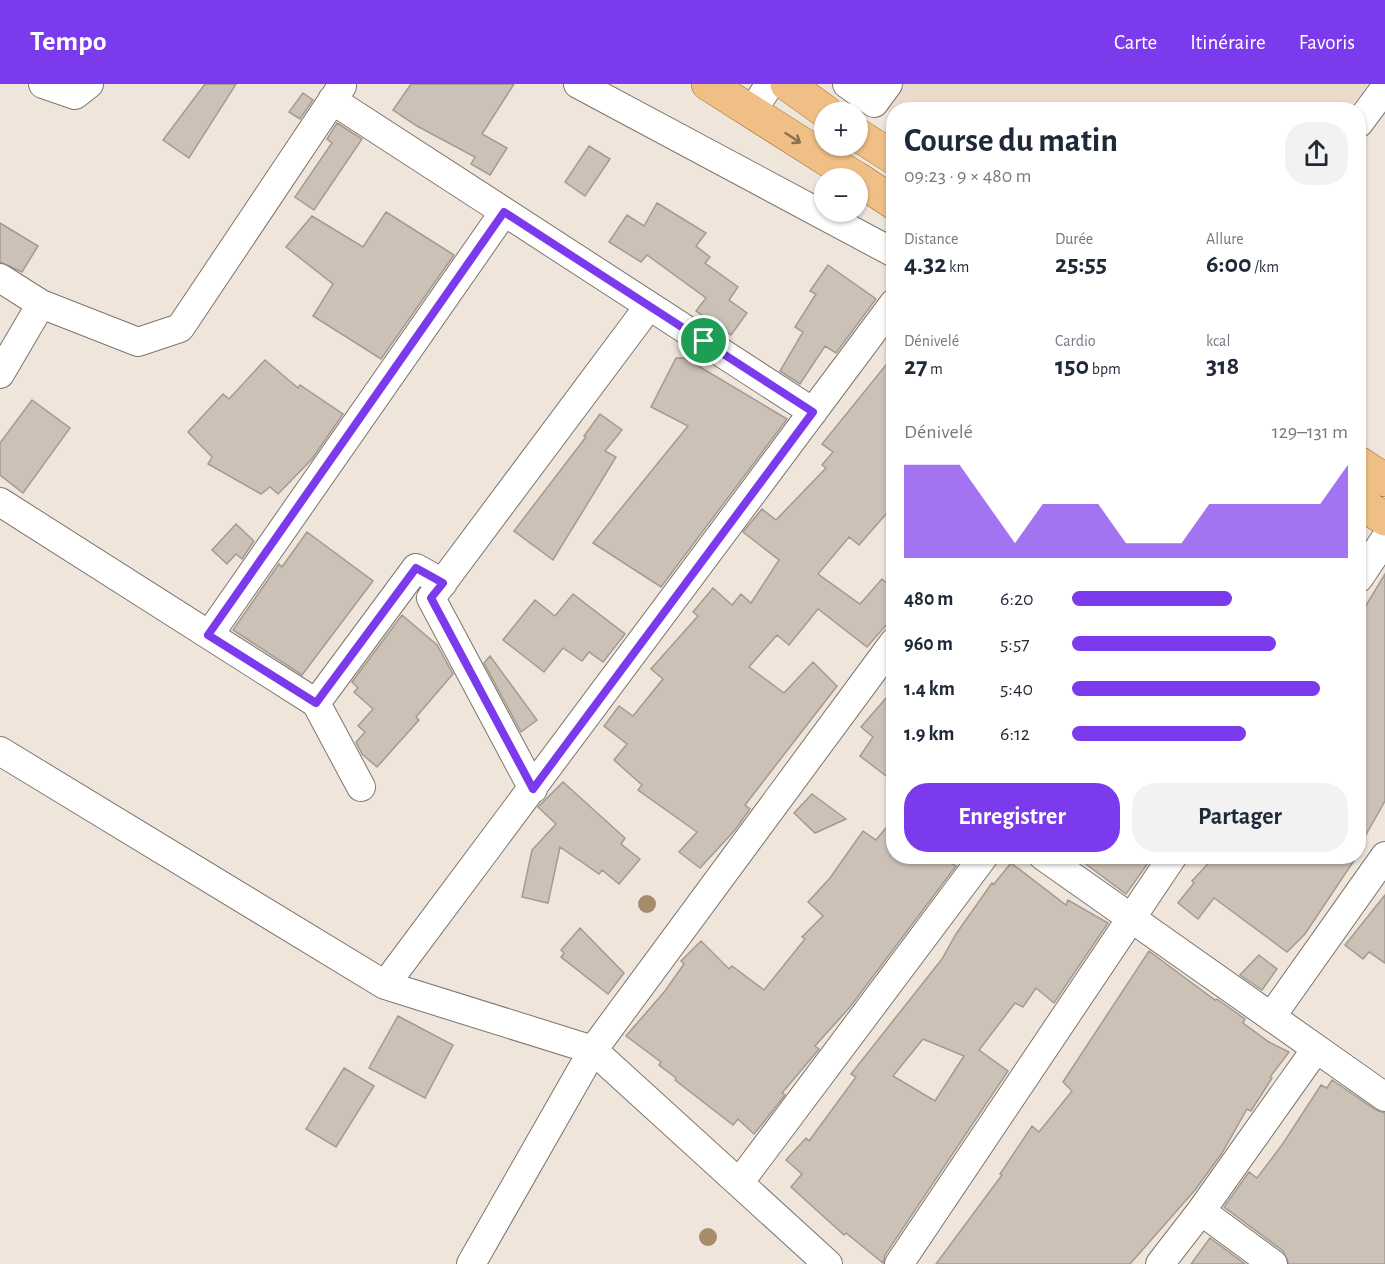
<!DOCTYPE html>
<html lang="fr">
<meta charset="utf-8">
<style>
:root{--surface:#fff;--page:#f2f2f3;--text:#1f2937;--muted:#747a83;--accent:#7c3aed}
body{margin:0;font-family:"Alegreya Sans",sans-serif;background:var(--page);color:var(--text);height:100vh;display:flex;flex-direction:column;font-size:22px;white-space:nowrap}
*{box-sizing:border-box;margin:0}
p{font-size:20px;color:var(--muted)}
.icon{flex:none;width:33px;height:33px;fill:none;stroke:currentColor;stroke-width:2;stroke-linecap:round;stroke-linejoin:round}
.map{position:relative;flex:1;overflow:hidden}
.sheet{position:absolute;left:886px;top:18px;width:480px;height:762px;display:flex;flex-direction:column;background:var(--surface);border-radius:24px;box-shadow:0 2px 4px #0004}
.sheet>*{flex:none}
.fabs{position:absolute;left:814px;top:18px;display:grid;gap:12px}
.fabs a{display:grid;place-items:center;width:54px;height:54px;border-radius:50%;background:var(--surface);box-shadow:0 2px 4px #0004;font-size:30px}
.pin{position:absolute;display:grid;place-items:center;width:51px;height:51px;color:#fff;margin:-26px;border:3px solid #fff;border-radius:50%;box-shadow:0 2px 6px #0007}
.round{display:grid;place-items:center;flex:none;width:63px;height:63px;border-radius:24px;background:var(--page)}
.summary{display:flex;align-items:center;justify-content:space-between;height:102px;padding:0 18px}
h1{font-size:33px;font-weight:700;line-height:45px}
.figures{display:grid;grid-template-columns:repeat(3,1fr);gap:9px;height:102px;padding:6px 18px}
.figures div{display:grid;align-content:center}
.figures b{font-size:26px;font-weight:700}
.figures small{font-size:16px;font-weight:400}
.figures p{font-size:16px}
.chart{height:168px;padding:12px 18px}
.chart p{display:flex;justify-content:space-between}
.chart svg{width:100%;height:108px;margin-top:6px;fill:var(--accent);opacity:.7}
.action{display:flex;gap:12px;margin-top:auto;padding:12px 18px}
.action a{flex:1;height:69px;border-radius:24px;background:var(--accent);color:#fff;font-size:24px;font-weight:700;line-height:69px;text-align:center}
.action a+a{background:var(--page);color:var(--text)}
ul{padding:0 18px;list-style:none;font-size:20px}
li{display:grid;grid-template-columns:96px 72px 1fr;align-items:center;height:45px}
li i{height:15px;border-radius:8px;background:var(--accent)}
header{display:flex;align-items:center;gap:36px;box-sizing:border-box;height:84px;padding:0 30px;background:var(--accent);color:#fff}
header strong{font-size:28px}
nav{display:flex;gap:33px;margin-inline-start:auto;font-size:21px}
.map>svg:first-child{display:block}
.built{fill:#ebdbcb}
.building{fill:#cbc1b7;stroke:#a49a91;stroke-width:1.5;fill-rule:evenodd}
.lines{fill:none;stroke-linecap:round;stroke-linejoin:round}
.minor-casing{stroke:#7e756c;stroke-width:30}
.major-casing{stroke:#9b6626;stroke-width:34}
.minor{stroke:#fff;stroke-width:28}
.major{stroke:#efbf85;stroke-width:33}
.tree{fill:#a78b6a}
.oneway{stroke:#8c704f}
.route-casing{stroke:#fff;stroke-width:12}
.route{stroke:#7c3aed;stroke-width:8}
</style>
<header>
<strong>Tempo</strong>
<nav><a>Carte</a><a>Itinéraire</a><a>Favoris</a></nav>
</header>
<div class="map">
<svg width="1385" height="1180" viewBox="0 0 1385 1180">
<rect width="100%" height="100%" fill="#efe5db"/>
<path class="built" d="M905,0h463l-19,25 -455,1v7l-8,-6z"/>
<path class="building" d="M205,0h31l-47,74 -26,-18z
M411,0h103l-32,50 25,14 -17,27 -19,-11 4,-7 -58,-31 -24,-16z
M303,9l10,7 -13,19 -11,-7z
M337,39l25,16 -48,71 -19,-13 37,-54 -5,-4z
M589,62l21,13 -25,37 -20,-14z
M657,119l49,30 -10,13 14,11 -5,6 33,24 -9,13 18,13 -16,22 -35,-24 10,-13 -59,-43 -6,7 -32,-20 18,-27 17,11z
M386,128l68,43 -73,104 -68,-43 20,-32 -47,-37 26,-31 51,31z
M0,139l38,23 -16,26 -22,-10z
M828,181l48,34 -40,54 -11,-7 -25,38 -20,-13 23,-39 -8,-5 21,-33 -6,-3z
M894,271v150l-35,40 -10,-8 -31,37 42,30 22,-25 12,10v27l-27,31 -49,-38 -29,36 -12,-10 -28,32 35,26 29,-31 24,24 -92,119 5,4 -15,21 -35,38 -21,-16 18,-20 -59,-42 4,-5 -28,-25 13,-16 -23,-18 15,-20 14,10 30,-37 -12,-10 47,-53 -5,-4 20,-24 19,17 9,-11 10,9 28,-43 -36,-28 19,-23 14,11 50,-52 -4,-3 11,-13 -11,-8z
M676,274h9l102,61 -126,168 -68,-44 95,-117 -37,-19z
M265,276l33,28 2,-3 43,29 -31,45 -34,35 -8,-7 -9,7 -53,-30 4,-7 -24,-25 35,-38 6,5z
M32,316l38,28 -47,65 -23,-18v-32z
M600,330l22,16 -17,21 11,6 -63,103 -39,-29 72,-94 -2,-1z
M236,440l18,17 -12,18 -6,-5 -9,10 -15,-14z
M307,448l66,49 -71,94 -69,-45 46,-66 3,3z
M1385,490v227l-26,46v-230z
M573,510l52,40 -22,28 -14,-10 -7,9 -19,-13 -19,24 -41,-32 32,-40 20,16z
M402,531l35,30 16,29 -37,43 3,3 -42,47 -15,-13 -6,-12 9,-10 -7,-6 15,-17 -19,-17 4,-4 -6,-6z
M490,572l47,64 -16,12 -37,-69z
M894,605v93l-34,-26 13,-19 -12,-10z
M563,698l62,56 -4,6 19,15 -21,25 -17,-14 -3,4 -39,-27 -12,56 -26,-6 10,-47 24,-26 -18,-17z
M812,710l34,25 -31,14 -21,-20z
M894,734v38h44l18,10 -106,141 -35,39 4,3 -37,44 3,2 -22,28 -9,11 -16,-15 -5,6 -58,-45 1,-2 -17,-13 2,-3 -35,-26 39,-45 19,-27 -3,-3 20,-20 28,28 3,-3 32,24 41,-51 -3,-2 21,-21 -15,-14 22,-24 33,-47 13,9z
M1075,772h78l-27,38z
M1215,772h142l-52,78 -18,18 -73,-54 -16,21 -20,-16 16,-20 -2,-2z
M1011,779l55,42 2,-5 40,23 -54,80 -18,-15 -13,19 -8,-4 -36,47 29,21 -123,184 -2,8 -37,-30 -2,2 -53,-48 11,-13 -16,-14 20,-22 3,3 47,-64 -5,-3 91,-115 14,-25 36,-51 2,1zM923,955l41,17 -29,45 -42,-25z
M1385,811v68l-16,-11 -6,7 -18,-14z
M580,844l44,45 -16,21 -47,-37 3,-4 -3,-3z
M1149,867l66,49 2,-1 28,20 -2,4 26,19 20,10 -19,25 2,1 -21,33 -4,-2 -25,44 -27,37 -65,74h-194l66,-89 -2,-1 32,-48 7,6 33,-41 -9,-9z
M1259,871l18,14 -15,21 -22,-15z
M398,932l55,29 -28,53 -56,-30z
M344,984l30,18 -38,61 -30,-18z
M1332,996l44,30 9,3v151h-96l-6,-13 -59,-44 25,-35 8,6 25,-33 39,-60 6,3z
M1210,1154l35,26h-54z"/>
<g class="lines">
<g class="minor-casing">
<path id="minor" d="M43,0l32,11 14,-11
M578,0l316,169
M847,0l27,19 14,-19
M332,16l481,312
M752,27l18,-27
M1359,39l26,-35
M0,194l41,26 97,38 42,-14 162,-242
M0,290l41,-70
M0,418l316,201 45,84
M1359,494l26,-39
M209,551l295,-423
M316,619l100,-135 27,15
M0,667l385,234 208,65 235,214
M533,705l-102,-191 218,-292
M1043,772l342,241
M385,901l509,-682
M1271,933l114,-161
M739,1099l245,-327
M1201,1127l72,53
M471,1180l122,-214 301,-408
M899,1180l274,-408
M1160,1180l41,-53 115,-162"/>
</g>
<g class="major-casing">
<path id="major" d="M708,0l148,94
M787,0l39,28
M858,51l36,23
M858,95l36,24
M1359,379l26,17
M1359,418l26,17"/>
</g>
<use href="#minor" class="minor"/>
<use href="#major" class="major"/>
</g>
<g class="tree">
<circle cx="647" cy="820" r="9"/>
<circle cx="708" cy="1153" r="9"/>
</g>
<defs><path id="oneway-shaft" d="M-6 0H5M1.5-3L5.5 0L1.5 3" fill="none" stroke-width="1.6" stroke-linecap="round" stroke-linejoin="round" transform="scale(1.5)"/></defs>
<use class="oneway" href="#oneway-shaft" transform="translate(793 54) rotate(33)"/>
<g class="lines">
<g class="route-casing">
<path id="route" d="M504,128l309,200 -280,377 -102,-191 12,-15 -27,-15 -100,135 -108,-68z"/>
</g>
<use href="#route" class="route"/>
</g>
</svg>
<div class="fabs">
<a>+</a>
<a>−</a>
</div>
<div class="pin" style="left:704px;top:257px;background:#1e9e55"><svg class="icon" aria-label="arrive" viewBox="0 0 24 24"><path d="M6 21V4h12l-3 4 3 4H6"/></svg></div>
<section class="sheet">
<div class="summary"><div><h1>Course du matin</h1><p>09:23 · 9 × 480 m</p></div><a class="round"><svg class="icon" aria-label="share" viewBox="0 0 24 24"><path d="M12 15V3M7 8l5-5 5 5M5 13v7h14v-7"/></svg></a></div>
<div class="figures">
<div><p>Distance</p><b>4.32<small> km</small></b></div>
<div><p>Durée</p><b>25:55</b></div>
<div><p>Allure</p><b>6:00<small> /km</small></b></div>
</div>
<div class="figures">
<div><p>Dénivelé</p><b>27<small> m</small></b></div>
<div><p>Cardio</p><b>150<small> bpm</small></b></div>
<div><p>kcal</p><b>318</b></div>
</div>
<div class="chart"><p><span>Dénivelé</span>129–131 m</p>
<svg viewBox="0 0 160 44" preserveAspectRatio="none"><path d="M0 44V6L10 6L20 6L30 22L40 38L50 22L60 22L70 22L80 38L90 38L100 38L110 22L120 22L130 22L140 22L150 22L160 6V44z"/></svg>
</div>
<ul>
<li><b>480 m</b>6:20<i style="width:58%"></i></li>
<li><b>960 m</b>5:57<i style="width:74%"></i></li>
<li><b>1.4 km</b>5:40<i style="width:90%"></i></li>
<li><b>1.9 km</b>6:12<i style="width:63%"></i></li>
</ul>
<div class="action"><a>Enregistrer</a><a>Partager</a></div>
</section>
</div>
